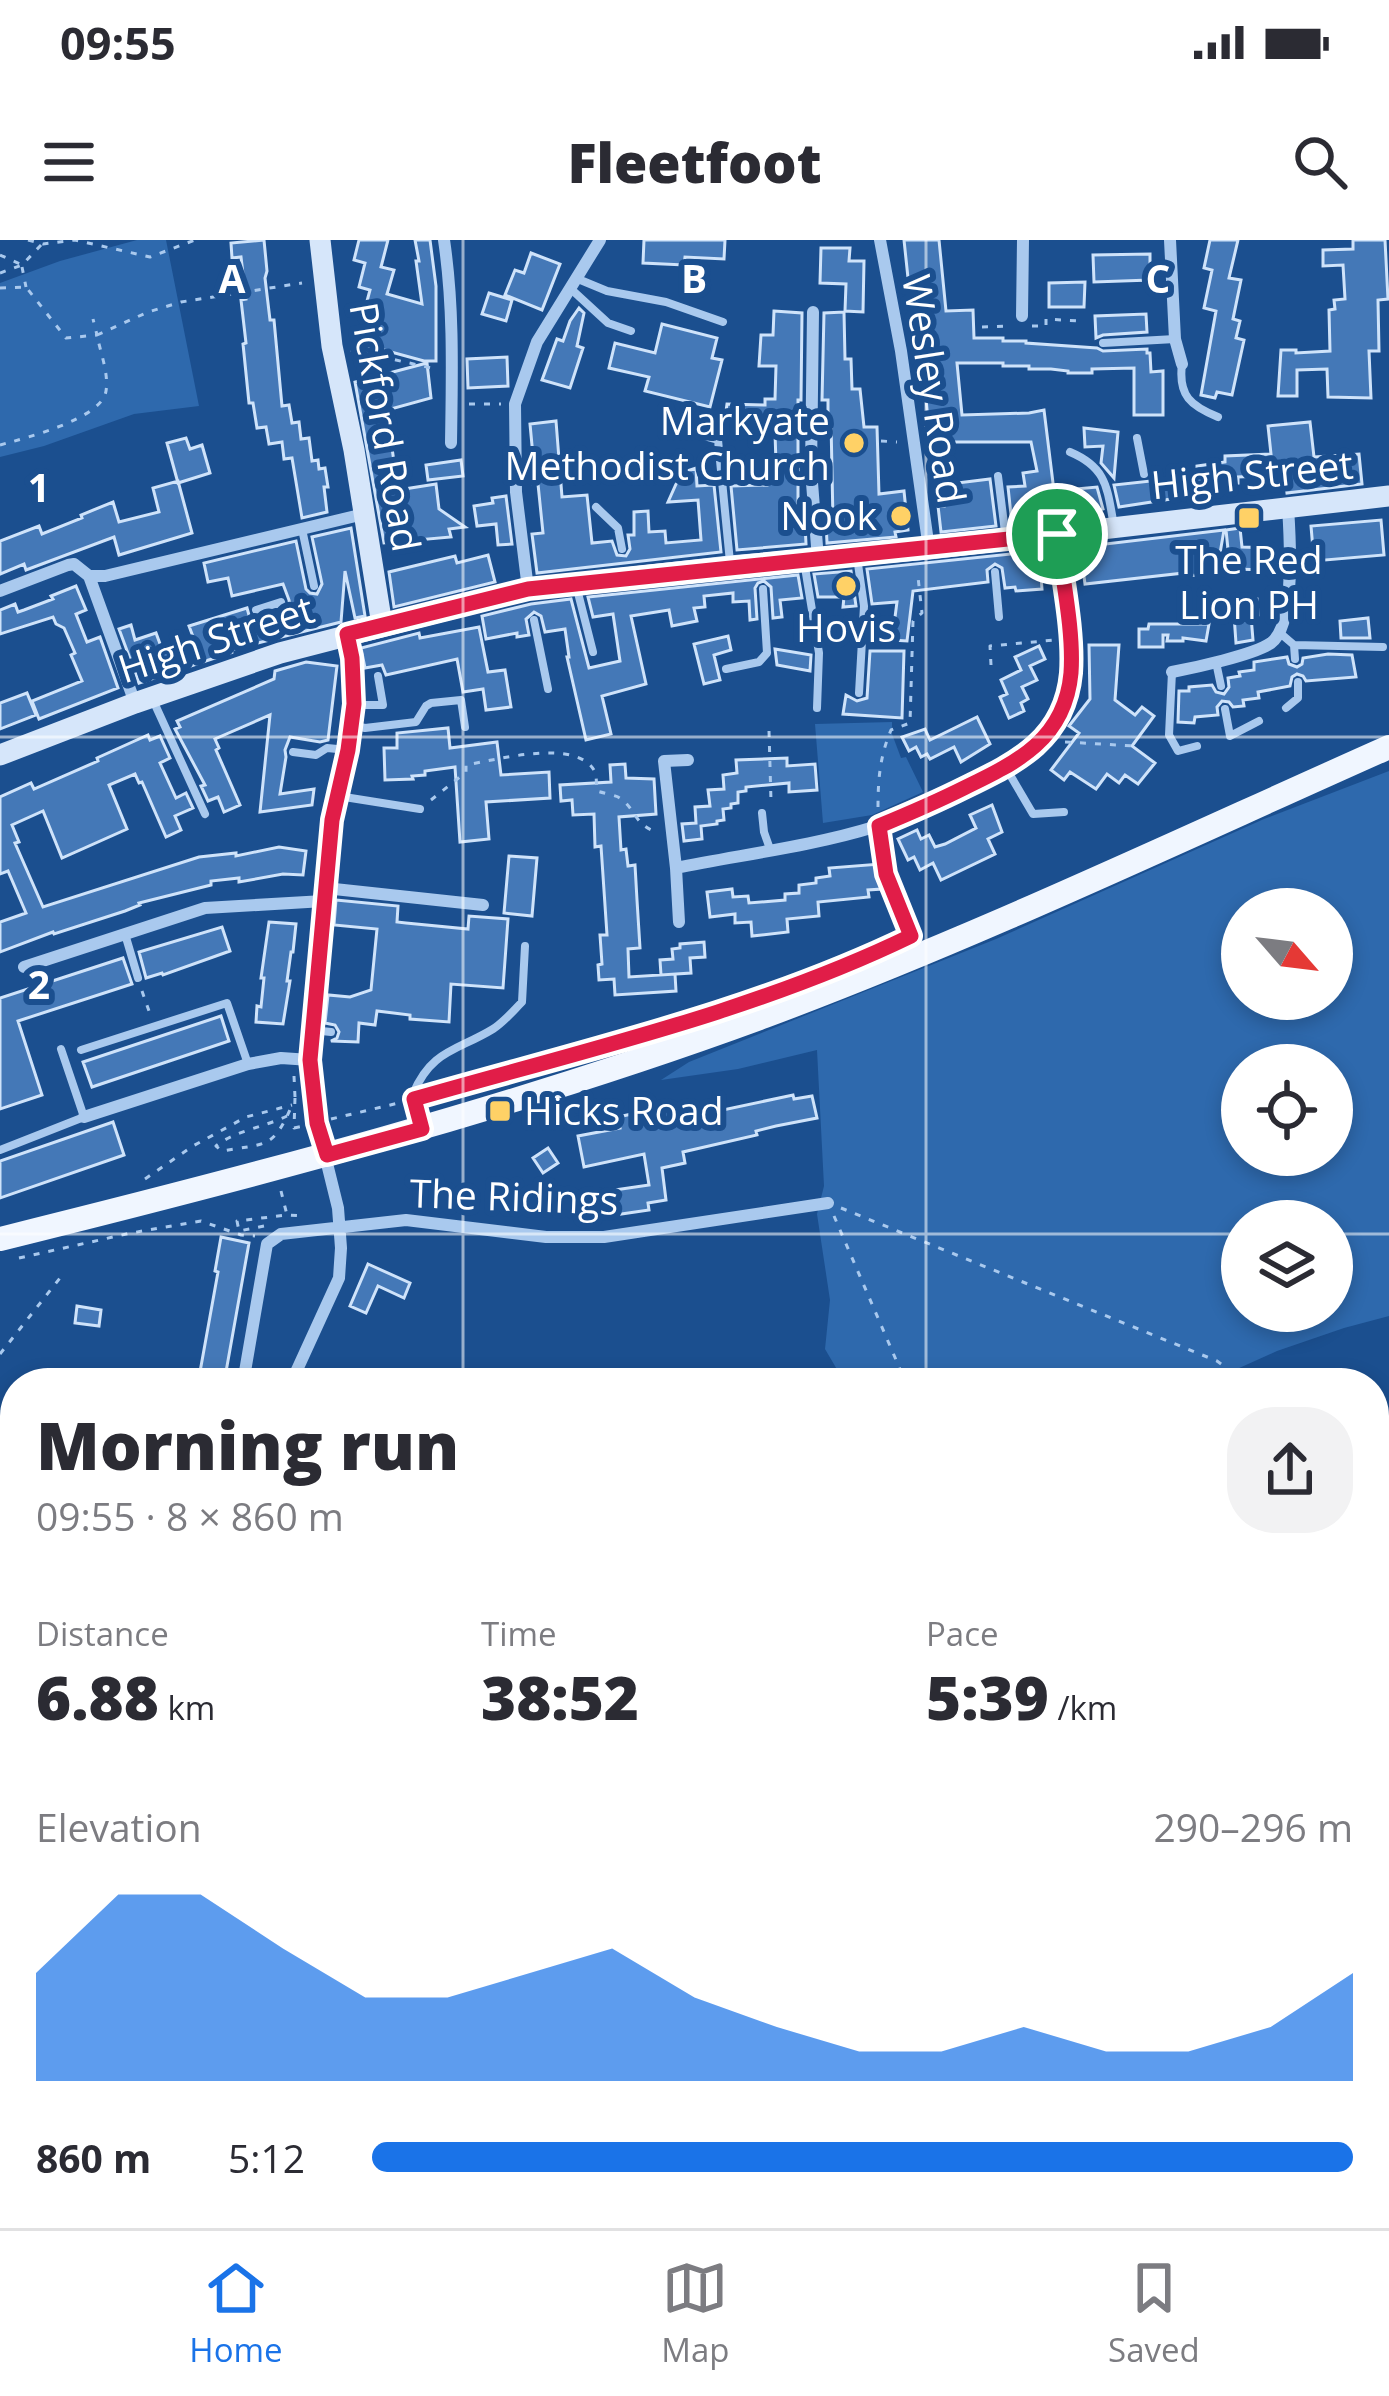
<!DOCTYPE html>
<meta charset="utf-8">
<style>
:root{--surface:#fff;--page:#f2f2f3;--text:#2b2b33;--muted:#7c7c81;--line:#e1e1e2;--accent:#1a73e8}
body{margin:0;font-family:"Open Sans",sans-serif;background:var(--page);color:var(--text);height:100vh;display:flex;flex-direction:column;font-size:45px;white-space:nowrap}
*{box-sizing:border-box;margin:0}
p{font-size:39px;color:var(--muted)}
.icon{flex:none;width:66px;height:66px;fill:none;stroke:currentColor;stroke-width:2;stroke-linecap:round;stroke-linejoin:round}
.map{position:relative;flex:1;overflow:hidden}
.panel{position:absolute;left:0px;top:1128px;width:1389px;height:861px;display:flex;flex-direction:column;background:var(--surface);border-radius:48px 48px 0 0;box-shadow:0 6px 18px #0003}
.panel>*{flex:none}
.needle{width:78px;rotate:118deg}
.controls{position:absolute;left:1221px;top:648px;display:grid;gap:24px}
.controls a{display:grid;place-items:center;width:132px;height:132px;border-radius:50%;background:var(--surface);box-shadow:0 6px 18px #0003;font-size:60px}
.pin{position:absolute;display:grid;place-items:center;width:102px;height:102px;color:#fff;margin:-51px;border:6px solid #fff;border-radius:50%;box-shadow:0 3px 12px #0007}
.round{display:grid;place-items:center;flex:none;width:126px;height:126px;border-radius:48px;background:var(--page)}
.headline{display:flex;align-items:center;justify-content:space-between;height:204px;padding:0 36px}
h1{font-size:66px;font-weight:800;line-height:90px}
.metrics{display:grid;grid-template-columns:repeat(3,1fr);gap:18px;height:204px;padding:12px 36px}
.metrics div{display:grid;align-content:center}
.metrics b{font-size:60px;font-weight:800}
.metrics small{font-size:33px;font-weight:400}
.metrics p{font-size:33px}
.chart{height:336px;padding:24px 36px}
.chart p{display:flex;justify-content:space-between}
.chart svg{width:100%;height:216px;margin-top:12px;fill:var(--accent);opacity:.7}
ul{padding:0 36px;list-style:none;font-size:39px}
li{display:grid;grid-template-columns:192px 144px 1fr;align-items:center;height:90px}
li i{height:30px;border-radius:15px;background:var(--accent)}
.status{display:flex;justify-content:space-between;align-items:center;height:84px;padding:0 60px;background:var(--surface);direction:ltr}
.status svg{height:33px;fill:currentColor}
header{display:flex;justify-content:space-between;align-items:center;height:156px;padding:0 36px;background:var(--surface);font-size:54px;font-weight:800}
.tabs{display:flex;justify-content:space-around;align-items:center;height:168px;border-top:3px solid var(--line);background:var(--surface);font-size:33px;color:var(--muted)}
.tabs a{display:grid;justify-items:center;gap:6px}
.tabs .current{color:var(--accent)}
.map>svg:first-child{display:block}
.green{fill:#2e69ad;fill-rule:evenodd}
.building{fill:#4478b7;stroke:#cfe3fa;stroke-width:3}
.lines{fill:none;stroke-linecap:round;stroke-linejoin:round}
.path{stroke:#a9c9ee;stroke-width:3;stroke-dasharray:6 9;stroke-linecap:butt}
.lane{stroke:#a9c9ee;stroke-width:8}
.street{stroke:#a9c9ee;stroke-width:12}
.secondary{stroke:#d6e6fa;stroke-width:21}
.primary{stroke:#f0f6ff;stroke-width:24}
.route-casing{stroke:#fff;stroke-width:24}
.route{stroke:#e11d48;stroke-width:15}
.grid{fill:none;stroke:#fff;stroke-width:3;stroke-opacity:0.55}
.poi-dot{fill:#ffd166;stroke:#1b4f8f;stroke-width:4.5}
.labels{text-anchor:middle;stroke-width:12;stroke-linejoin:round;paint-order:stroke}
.street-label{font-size:39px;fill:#fff;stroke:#1b4f8f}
.poi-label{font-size:39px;fill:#fff;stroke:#1b4f8f;text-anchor:end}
.grid-label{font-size:39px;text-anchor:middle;font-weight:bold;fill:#fff;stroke:#1b4f8f;stroke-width:12;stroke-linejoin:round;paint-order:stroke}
</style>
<div class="status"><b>09:55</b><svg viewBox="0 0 49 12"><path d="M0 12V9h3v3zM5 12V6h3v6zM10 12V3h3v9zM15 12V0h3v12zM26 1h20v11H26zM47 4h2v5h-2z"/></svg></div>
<header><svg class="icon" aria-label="menu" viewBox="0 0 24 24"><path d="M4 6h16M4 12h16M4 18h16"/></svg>Fleetfoot<svg class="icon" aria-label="search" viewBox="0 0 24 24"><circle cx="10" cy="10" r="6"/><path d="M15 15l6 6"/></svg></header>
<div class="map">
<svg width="1389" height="1988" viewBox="0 0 1389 1988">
<rect width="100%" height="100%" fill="#1b4f8f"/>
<path class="green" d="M137,0h29l33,166 -65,8 -90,32 -44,11v-174l60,-22z
M892,482v12l9,24 5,-1 17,35 -51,23 -49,8 -8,-99z
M1389,531v545l-45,12 -67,23 -71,32h-361l-20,-34 5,-49 -13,-86 7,-28 -7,-136 -79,19 -77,11 28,-18 307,-123 268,-120zM1242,669h90v90h-90zM1242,825h90v90h-90zM1242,981h90v90h-90z
M15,1949v25h316l-31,8v6h-300v-35z"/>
<path class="building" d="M264,0l3,31 -2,7 5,42h4l8,86 7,-1 3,18 7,-1 2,17 8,-1 3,23 6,-1 1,9 6,-1 3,19h-4l3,25 -25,6 -10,-60 -8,1 -2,-17 -13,2 -3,-17 -9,1 -4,-25h-4l-6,-59 3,-1 -5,-43 5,-1 -5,-42 -9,1 -1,-15z
M359,0h29l-7,27 13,3 -7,24 35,10 -6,-43h3l-4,-21h15l6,46v75h-12l-55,-15 6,-26 -12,-4 7,-26 -11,-3 6,-24 -11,-3z
M644,0h81l-1,19 -39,-2 -1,8 -41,-2z
M904,0h35l7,71 27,-1 1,28h29v3h23v2l71,5 6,3 44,-2v4h3l1,19 12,-1v44h-29v-47l-42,1v4h-24v-2l-17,-2h-22v-3h-26v-3h-46l5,52 67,-2 15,-3 10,81 43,-4 6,22 -8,2v4l-83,9 -4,-37 17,-1 -2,-13 14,-2 -6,-29h-101l-8,-87 -12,-58z
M1210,0h28l-9,38 12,2 -8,39 7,2 -4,17 8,2 -12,55 -15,-3 -2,6 -14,-3 15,-84 -12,-3 8,-38 -8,-2z
M1353,0h32l3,59 -10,1 1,51h-10l2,47 -43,-1 -1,-28 -30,1v26h-19l3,-46h15v3l34,-2 -1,-41 6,-1 -1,-9 11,-1 -2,-34 -20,1v-16l30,-1z
M821,8h29l-1,13h15l-1,51 -18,-1 1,-27 -26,-1z
M531,13l29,11 -18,46 -37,-15 10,-25 9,3z
M1150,14v26l-56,2 -1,-27z
M1085,42l-1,25h-35v-24z
M489,53l23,7 -6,21 -24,-7z
M579,68l5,5 -7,33 6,2 -13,40 -28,-8 15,-41 6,2 7,-20z
M774,71l28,2 -1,87h-3v121l7,3 1,20 -69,6 -6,-64 36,-1v-22h9l-1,-30h-16l2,-14 -35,-8 1,-7 38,1v-6h10l1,-33h-17l2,-31h12z
M844,72l1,47h6l1,30h8l4,38h13l2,67 25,-3 4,39 -13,2 1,5 -69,6 -1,-21 7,-1 -2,-99h-3v-22h-6l2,-87z
M1146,74l1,18 -44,3 -7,3 -1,-22z
M662,84l55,14 -5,20 10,2 -12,47 -65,-16 4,-14 -40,-9 6,-25 40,10z
M507,117l1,29 -40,2 -1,-29z
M427,123l4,35 -44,12 8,30 -4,1 7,49 38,-6 3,25 26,18 -16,2 2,8 -67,6 -29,-161z
M556,181l6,76 25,-2 5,48 20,-2 5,14 9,1 4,-7 -2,-14h6v-23l14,-1 1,21 16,-1 1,12 35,-3 -3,-40 -30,2 13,-29 15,-5 1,18 17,-1 7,67 -184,21 -5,-39 11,-1 -5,-49h-5l-3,-27 3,-1 -3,-32z
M1310,182l4,35 45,-3 3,30 -75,9 -2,-18 -47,2v6l-16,1 1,7 -104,16 -5,-22 83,-9v-10l28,-4v-6l46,-2 -3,-28z
M1084,188l34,4 -4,46 -13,-15 2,-17 -18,1z
M186,198l4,11 12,-4 8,28 -32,10 -11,-40z
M461,220l2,16 -35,4 -2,-15z
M990,239l6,47 -55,6 -3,-26h6l-3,-21z
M178,241l14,52 -73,22 -5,-18 -88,33 -2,-6 -24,10v-33l39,-15 3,8 40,-16 -1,-3 32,-13 6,20 40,-10 -6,-24z
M506,256l6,48 -14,1 -2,-21 -19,2 -3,-20 19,-3 -1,-5z
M1381,280l3,35 -70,6 -3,-35z
M351,288l14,88 -10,2 -10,-47 -4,51 -115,29 7,1 -94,31 -20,-54 12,-4 4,15 21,-7 7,19 32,-10 -6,-16 58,-18 5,18 25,-6 9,6 6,-5 -3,-21 -6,-16 -51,12 -4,-18 -20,4 -4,-19 92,-22 10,48 4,4 7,1 5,-10 -10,-47z
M1240,288l2,19 34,1v22l-46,-1 -4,-39z
M1224,290l-7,41 -33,6v-4l-99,11 -5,-37z
M1039,311l3,38 -26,2 -1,-4 -10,1 -3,-20 -7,-4 -8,6 1,12 -75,9 -6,50 -15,-1 5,-38 -25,2 -5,-35z
M488,315l7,27 -101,25 -5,-35 66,-16 2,7z
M851,331l5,35 -13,1 1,-10h-26l-4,-23z
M798,335l4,23 -22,2 2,17 -9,1 -2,-31 -7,-6 -6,2 -3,5 2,31 -7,1 -1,-19 -16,1v-9l-29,3 1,11 -11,1 3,13 -25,5 -3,-16 -38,6 15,68 -44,12 9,38 -25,6 -19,-83h2l-4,-28 -20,3 -4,-16 -7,-4 -8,7 3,16 -12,2v-4l-31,6 -4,-23 49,-12 40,-5 18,69 31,-7 -7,-47 -20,3 -5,-20z
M76,346l10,24 -10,4 11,28 13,-5 18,51 -79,31 -7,-18 50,-20 -11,-26 4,-2 -11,-25 -8,-4 -3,-7 -53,17v-24l15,-6 3,8 6,-2 29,-11 -2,-3z
M1257,359l1,16 -7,1 2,24 -17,3 -3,-42z
M1368,378l2,20h-29l-1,-17z
M1149,384h60l-3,17 -23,-3v3h-16l1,-6h-5v12h-24v-18h9z
M479,387l9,45 17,-2 6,37 -25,3 -3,-21 -20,3 -6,-33 -71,16 -4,-10 -17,3 -4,-20 58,-15 1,5z
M728,396l3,14 -17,5 6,25 -16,4 -10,-40z
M1089,405h30l-4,55 20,15 7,-8 12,9 -22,30 23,17 -17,21 -13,-9 -6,8 -12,-9 -11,15 -26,-17 -6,8 -13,-10 28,-37 -10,-7 21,-27z
M1039,406l6,13 -15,7 7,14 -15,7 6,12 -7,4 3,8 -15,7 -9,-21 7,-3 -6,-14 20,-10 -6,-13z
M775,409l36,6 -1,16 -33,-6z
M870,411h34l-2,67 -59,-4 3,-19 11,6 10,-3z
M1328,414l24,1 4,22 -50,4 -3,-5 -6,-2 -5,3 -2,9 -32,6 1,6 -16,2 1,6 -11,1 -4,-5 -7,-1 -5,6 1,8 -23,2 -1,6 -16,-1 1,-31h10v-4l23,-2 4,7 8,2 5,-7 -1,-9 12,-2 -1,-4 15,-2v-8l33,-5 2,7 8,3 5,-3 1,-6z
M306,422l31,4 -9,74 -8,2 -30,-5 -5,13 1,7 -6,37 34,-5 -2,16 -52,7 10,-97 -55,24 4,9 -3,2 24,55 -16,7 -6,-15 -10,4 -7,-15 4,-1 -30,-56 5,-2 -3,-6 97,-42 1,-8z
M27,453l9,22 -36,14v-26z
M977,477l13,27 -29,18 -7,-15 -24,12 -3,-5 -6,3 -5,-10 -7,4 -7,-14 23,-8 5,11z
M448,488l2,20 47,-6 4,33 48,-3 1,26 -64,4 3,37 -29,3 -5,-75 -30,4v4l-13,1 1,3 -28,1 -1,-32h13v-15z
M148,495l2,5 10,-4 10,22 -10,5 16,35 10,-5 7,15 -18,8 6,14 -15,7 -24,-55 -3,1 -4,-9 -26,11 18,44 -65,29 -19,-47 -31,14 7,17 -4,1 28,64 156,-50 37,-4v3l43,-9 27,4 -3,24 -20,-1 -44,8v-4l-28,3v4l-72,18 1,2 -15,6 -71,23 -1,-2 -53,20v-30l26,-9 -18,-42 -8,3v-77l31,-14 3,6 64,-28 -1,-3z
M787,518v8l28,-2 2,26 -28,2v-9l-43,4v4l-8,1v11l-7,1v4l-8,1 1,11 -7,1v3l-16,2 1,13 -18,2 -2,-17 14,-1 -1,-16 15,-1 -2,-16 16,-1 -1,-14 14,-2 -1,-13z
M625,524l1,14 28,1 2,35 -37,3 2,33 5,-1 2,17 7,-1 2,35 3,48 -12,1 1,28 46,-3 1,17 -61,4 -1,-16 -15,1 -1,-15 4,-1 -2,-29h7l-6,-89 -6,1 -1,-33 -21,1 -1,-15 -11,1 -1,-16 51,-3 -1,-17z
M992,565l10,27 -14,7 7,15 -54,26 -8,-17 -13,7 -6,-13 -6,3 -10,-21 19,-9 4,9 8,-4 6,12 10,-3 31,-16 -6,-13z
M509,616l28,2 -5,58 -28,-3z
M880,624l2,25 -14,1 1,7 -51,5 1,14 -32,3 1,13 -36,4 -1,-14 -16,1v-9l-25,3 -3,-25 25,-3 1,8 15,-1 1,7 36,-3v-6l14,-1v-8l17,-2v-5l14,-2 -1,-8z
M336,660l62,6 -1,16 9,1 62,6 1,-13 39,3 -5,69 -52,-4 -2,38 -39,-3v-4l-33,-4 -2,14 -16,-2 -1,19 -27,-1 6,-3 2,-6 -4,-7 -10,-2 3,-28 22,2 21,-7 6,-61 -43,-4z
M269,682l27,2 -3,28h-2l-4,29h3l-7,43 -27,-2 1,-16 4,1 3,-29h-3z
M222,687l8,24 -67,24 -1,-2 -16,5 -7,-26z
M704,702l1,15 -15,1 1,15 -30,2 -1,-15 13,-1 -1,-10 8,-1v-4z
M123,718l9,26 -114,37 24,74 -42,14v-111z
M221,776l8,25 -137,46 -9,-25z
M793,855l1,4 18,-3 5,22 -41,8 -20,5 1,4 -74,17 2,11 -23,5 4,32 -18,3 1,7 -55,8 -3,-16 12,-2 -2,-8 48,-7 -5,-31 -60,13 -6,-31 42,-8 -2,-11 55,-12 3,15z
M113,882l11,33 -124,43v-37z
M548,908l10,15 -15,10 -10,-15z
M221,997l28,6 -25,140h-26l20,-111 -3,-1z
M368,1024l42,19 -6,15 -26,-12 -12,27 -16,-7z
M77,1066l24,4 -2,16 -24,-3z
M0,1184l15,3v21l-15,-3z"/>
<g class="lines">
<path class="path" d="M28,0l15,4 32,-4 75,17 45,-17
M0,15l20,9
M22,27l4,20
M0,33l22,-8 20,-21
M0,48l26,-1 40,51 31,-3 -4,-16
M1032,86h14v-7l32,2
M982,87l27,-1
M351,110l85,19
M469,164h32
M881,201l16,1
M0,205c25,-7 102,-26 106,-54 3,-17 -6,-40 -9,-56l51,-23 33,-10 121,-19
M991,425l-1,-19 65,-6
M769,491l2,70
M1065,502l70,4
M431,560l35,-28v-7c30,-5 112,-28 129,7 2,6 1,13 2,19 2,1 20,5 21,6 18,10 15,28 39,35
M878,567c0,-28 2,-51 13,-77l19,-7 3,-102 9,-8 -4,-36
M880,601l6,33 24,60
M142,751l7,20
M294,836l1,21
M429,854l233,-66
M295,858l-1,30 10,-2
M287,876c-22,11 -53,15 -71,30l6,5c44,-8 51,-1 70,-46
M331,879l72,-17
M145,939l48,-33 53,-29 46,-12
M281,951l6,24
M841,968l376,153 30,22
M834,976l72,167
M264,986l-25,5 -2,-10 50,-6 18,1
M19,1018l112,-25 70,-12 40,14 14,1
M0,1114l60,-76
M1212,1143l25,-10
M1374,1265l15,14
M523,1988l9,-14"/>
<path class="lane" d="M578,39l29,12 59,11 57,20
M571,49l37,34 23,8
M1103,103l72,-4
M1182,124c-4,32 9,42 36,53
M693,193l25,7 12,122
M1137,198l7,36
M1070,212c38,16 37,37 44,74
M998,236l8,64
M596,267l22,21 4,21
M302,289l12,57
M857,317l7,49 -5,87
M804,321l15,92 -2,55
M995,332l4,45
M576,345l17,67
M256,370l25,-8 4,16
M534,380l14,69
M1280,393l14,12 89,2
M1294,405l1,14
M1216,422l5,24
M726,429l33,-7 8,-9 -4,-64
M1172,432l-3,63 9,16 19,-5
M152,458l53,116
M355,465h28l-5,-29
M1286,468l12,-10v-16
M1225,469l5,27 29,-15
M351,485l14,3 51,-6 10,-16 5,-3 30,-3 4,27
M293,512l23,3 11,-7 21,2
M1006,528l27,46 31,-2
M338,556l82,13
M762,573l2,19 6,17
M125,694l13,44
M312,790l19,2
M81,810l146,-47 21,61
M420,882l-7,-28c18,-44 44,-43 80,-65 11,-7 20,-18 29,-27l3,-56
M0,910l84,-33 -23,-68
M0,1217l15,6"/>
<path class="street" d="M444,0c10,67 8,135 7,203
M880,0l21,111 28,198
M1170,0l5,99 7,25
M813,72l-2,158 7,89
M1022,76l1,-76
M89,336h16l259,-62
M528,349l-12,-97 -1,-88 22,-62 63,-102
M0,351l68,-26 6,-1 15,12 46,127
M1172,432c21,-4 82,-17 99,-29 25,-19 19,-105 17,-136
M688,520l-24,1 12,107c63,-13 137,-22 198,-41 32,-10 62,-25 93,-40 42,-20 84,-40 99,-89 13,-42 -3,-118 -9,-164
M676,628l3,54
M325,648l158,17
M24,727l181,-59 119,-7
M84,877l164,-53 33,-6 29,2
M243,1143l24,-139 14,-10 125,-14 140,17h58l224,-34
M291,1143l48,-105 2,-30 -3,-40 -21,-85 -7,-63 22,-240 16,-70 6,-45 -2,-47 -4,-24
M373,1974l3,14"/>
<path class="secondary" d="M320,0l12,106 22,104 28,175
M0,515l135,-52 145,-50 248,-64 202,-23 199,-17 460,-53"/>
<path class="primary" d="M0,999c258,-64 515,-131 765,-223 212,-79 417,-177 624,-269"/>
</g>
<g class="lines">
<g class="route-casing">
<path id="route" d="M1057,294c5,43 17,96 14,139 -6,66 -53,89 -107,115 -28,14 -56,26 -85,38l7,48 25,62c-157,76 -330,115 -497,163l8,30 -95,26 -10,-32 -7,-63 22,-240 16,-70 6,-46 -2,-46 -5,-24 181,-45z"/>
</g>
<use href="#route" class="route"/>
</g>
<path class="grid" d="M463,0v1143M926,0v1143M0,497h1389M0,994h1242M1332,994h57M0,1491h15M1374,1491h15M463,1974v14M926,1974v14"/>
<g class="poi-dot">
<circle cx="854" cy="203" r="12"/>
<circle cx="901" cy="276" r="12"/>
<rect x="1237" y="266" width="24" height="24" rx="6"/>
<circle cx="846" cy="346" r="12"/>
<rect x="488" y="859" width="24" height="24" rx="6"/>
</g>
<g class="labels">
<g class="street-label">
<text transform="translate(934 149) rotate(81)" y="14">Wesley Road</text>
<text transform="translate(385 187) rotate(80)" y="14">Pickford Road</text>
<text transform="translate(1252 235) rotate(-6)" y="14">High Street</text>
<text transform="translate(216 399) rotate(-18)" y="14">High Street</text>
<text transform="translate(514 957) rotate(2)" y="14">The Ridings</text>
</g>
<g class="poi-label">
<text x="830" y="195">Markyate<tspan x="830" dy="45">Methodist Church</tspan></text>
<text x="877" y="290">Nook</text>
<text x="1249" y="334" text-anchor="middle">The Red<tspan x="1249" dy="45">Lion PH</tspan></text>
<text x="846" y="402" text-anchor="middle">Hovis</text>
<text x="524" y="885" text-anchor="start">Hicks Road</text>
</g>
</g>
<g class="grid-label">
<text x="232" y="53">A</text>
<text x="694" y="53">B</text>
<text x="1158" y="53">C</text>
<text x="39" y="262">1</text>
<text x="39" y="759">2</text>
</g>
</svg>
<div class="controls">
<a><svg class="needle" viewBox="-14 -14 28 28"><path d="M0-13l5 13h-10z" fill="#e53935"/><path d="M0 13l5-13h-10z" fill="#7c7c81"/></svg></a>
<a><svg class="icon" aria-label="locate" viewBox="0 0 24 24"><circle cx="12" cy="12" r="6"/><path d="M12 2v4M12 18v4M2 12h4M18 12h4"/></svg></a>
<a><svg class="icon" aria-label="layers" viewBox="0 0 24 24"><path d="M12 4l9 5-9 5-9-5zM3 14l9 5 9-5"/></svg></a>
</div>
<div class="pin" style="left:1057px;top:294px;background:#1e9e55"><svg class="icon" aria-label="arrive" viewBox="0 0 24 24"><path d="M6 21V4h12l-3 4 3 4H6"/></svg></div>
<section class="panel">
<div class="headline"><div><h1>Morning run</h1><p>09:55 · 8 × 860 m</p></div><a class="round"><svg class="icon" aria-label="share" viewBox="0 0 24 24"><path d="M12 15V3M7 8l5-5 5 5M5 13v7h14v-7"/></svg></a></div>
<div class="metrics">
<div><p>Distance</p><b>6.88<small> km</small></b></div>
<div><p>Time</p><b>38:52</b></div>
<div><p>Pace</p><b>5:39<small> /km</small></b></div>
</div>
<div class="chart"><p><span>Elevation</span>290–296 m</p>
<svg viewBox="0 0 160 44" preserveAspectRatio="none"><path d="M0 44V22L10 6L20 6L30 17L40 27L50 27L60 22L70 17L80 27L90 33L100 38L110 38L120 33L130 38L140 38L150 33L160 22V44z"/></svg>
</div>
<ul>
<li><b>860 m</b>5:12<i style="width:100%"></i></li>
</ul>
</section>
</div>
<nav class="tabs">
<a class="current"><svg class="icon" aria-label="home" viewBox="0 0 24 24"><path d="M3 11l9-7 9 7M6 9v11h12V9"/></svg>Home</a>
<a><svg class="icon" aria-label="map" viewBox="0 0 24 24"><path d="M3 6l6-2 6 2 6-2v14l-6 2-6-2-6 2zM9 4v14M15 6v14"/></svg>Map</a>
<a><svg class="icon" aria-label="saved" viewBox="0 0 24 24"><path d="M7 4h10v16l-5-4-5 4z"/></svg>Saved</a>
</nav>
